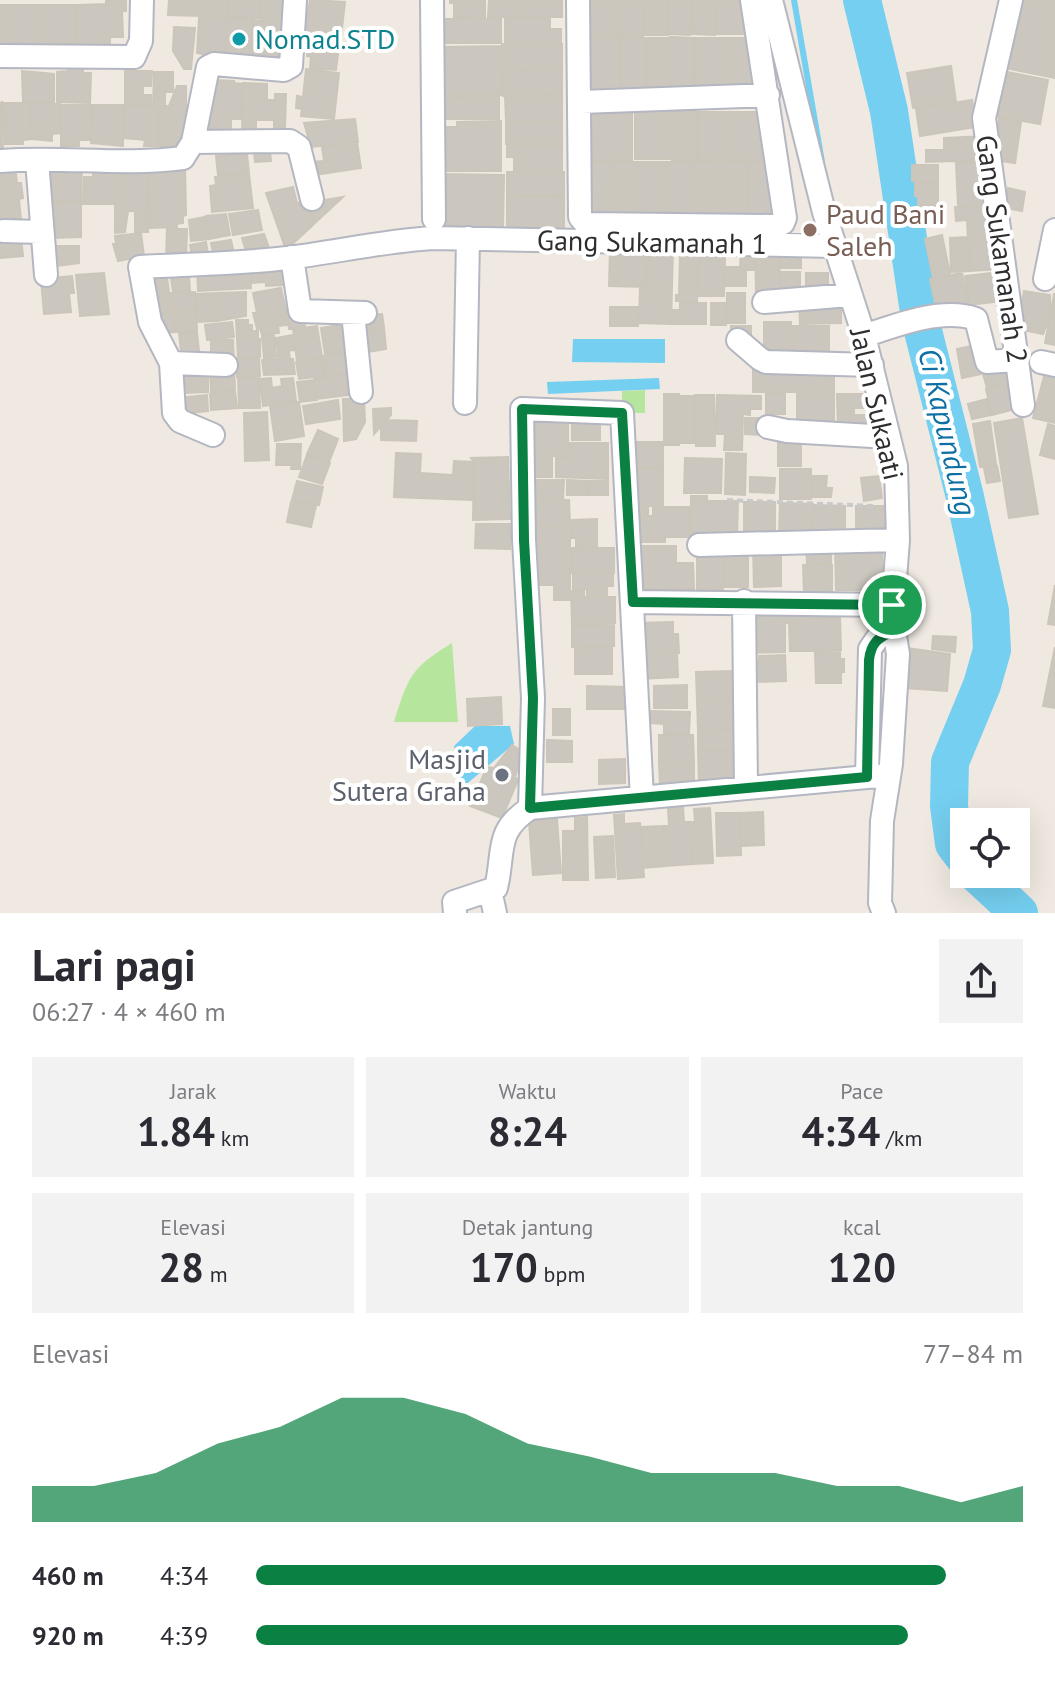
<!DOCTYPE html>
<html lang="id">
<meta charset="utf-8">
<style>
:root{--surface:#fff;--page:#f2f2f3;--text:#2b2b33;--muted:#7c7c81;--accent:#0b8043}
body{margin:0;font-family:"PT Sans",sans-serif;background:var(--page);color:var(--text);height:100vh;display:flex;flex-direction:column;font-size:30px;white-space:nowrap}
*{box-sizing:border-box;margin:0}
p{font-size:26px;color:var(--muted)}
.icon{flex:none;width:44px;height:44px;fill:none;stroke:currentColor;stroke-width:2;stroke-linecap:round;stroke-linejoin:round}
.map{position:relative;height:913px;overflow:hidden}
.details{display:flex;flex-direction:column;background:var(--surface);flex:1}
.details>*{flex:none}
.buttons{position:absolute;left:950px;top:808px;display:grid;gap:16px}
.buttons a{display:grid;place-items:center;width:80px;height:80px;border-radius:0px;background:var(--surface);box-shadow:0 8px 32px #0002;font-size:40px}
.pin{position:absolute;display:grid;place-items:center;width:68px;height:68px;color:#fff;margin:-34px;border:4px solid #fff;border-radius:50%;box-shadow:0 2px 8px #0007}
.round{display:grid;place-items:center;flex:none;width:84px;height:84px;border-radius:0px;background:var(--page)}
.overview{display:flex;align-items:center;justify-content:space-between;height:136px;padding:0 32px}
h1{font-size:44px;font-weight:700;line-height:60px}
.stats{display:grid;grid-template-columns:repeat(3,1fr);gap:12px;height:136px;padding:8px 32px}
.stats div{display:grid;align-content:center;border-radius:0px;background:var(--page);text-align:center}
.stats b{font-size:40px;font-weight:700}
.stats small{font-size:22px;font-weight:400}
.stats p{font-size:22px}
.chart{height:224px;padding:16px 32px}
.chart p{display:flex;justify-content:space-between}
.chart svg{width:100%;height:144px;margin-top:8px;fill:var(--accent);opacity:.7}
ul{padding:0 32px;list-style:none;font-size:26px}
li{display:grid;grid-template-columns:128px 96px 1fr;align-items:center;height:60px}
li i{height:20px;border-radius:10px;background:var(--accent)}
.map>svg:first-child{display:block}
.green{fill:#b6e59e}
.water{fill:#75cff0}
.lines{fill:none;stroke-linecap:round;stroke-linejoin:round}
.stream{stroke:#75cff0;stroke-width:6}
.river{stroke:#75cff0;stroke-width:38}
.building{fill:#cbc7bf;stroke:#cbc5ba;stroke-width:2}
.minor-casing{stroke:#b4b7c1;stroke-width:26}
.path{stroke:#c9c9c9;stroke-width:4;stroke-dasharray:6 4;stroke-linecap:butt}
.minor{stroke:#fff;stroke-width:22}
.route-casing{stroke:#fff;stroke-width:16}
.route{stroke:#0b8043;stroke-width:10}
.culture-dot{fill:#0f9aa8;stroke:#fff;stroke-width:3}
.education-dot{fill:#8d6e63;stroke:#fff;stroke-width:3}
.worship-dot{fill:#6b7280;stroke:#fff;stroke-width:3}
.labels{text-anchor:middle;stroke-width:8;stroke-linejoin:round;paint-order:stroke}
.culture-label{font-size:28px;fill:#0d838f;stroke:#fff;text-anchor:start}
.education-label{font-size:28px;fill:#785e54;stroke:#fff;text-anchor:start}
.street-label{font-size:28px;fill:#2e2e2e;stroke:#fff}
.worship-label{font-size:28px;fill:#5b616d;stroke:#fff;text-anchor:end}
.water-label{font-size:30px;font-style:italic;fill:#0d6fa3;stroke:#fff}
</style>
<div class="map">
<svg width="1055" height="913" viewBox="0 0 1055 913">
<rect width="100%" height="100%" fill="#efe9e1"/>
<path class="green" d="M645,390v23h-23v-22z
M452,643l6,79h-64c15,-46 16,-53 58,-79z"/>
<path class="water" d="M573,339h92v24l-93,-1z
M659,378l1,11 -112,5 -1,-12z
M475,726h35l4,18 -51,43 -9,-41z"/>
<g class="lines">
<path class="stream" d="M794,0l28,162"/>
<path class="river" d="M862,0l27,111 31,208 45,178 25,114 2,39 -10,35 -32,77 -1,44 5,38 10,13
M977,874l42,39"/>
</g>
<path class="building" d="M169,0h32v16l-33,-1z
M202,0h26v17l-26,-1z
M229,0h30v18l-31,-1z
M260,0h27l-1,19 -27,-1z
M310,0l35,2 -4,35 -37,-4z
M450,0h35v18l-31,-1v-14h-4z
M489,0h26l-1,17h-26z
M515,0h47v17h-47z
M581,0h37v36h-37z
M619,0h25l-1,36h-24z
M644,0h24v35h-24z
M669,0h22l-1,35 -21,-1z
M692,0h24l-1,35 -23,-1z
M716,0h31v34h-31z
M1019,0h36v78l-50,-10z
M106,1h20v10h-4l1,26h-13v10h-32v-42l28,-1z
M0,5h45v49l-45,-6z
M45,5h31v42l-30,3z
M199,18l28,1 -2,40 -28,-6z
M505,18h45v11h11v14l-56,1z
M228,19l25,1 -2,38 -26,1z
M440,19h61v24h-61z
M254,20l30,1 -2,41 -30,-4z
M174,27l21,1 -4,41h-7l-11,-18z
M310,35l30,3 -4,32 -26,-2 1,-11 -4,-1z
M670,37l24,1 -1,51 -23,-1z
M583,38h37v51h-37z
M622,38h24v51h-24z
M647,38h22v50h-22z
M696,38h29v51h-30z
M726,38h27l-1,51h-26z
M502,44h60v25h-60z
M501,46v49h-63v-48z
M951,66l5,36 -43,6 -6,-35z
M68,68h15v5h8l-1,30 -33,-1v-30l11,-1z
M306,69l33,4 -5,46 -33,-3 1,-7 -6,-1 1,-12 6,1z
M562,69v26l-59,1v-26z
M22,71l32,3v28h-31z
M125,71h27l-1,15h-8v9h8v10l-26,-1z
M1002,71l46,9 -8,44 -46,-8z
M154,72h19v20h-8v14h-12z
M214,80l20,1v2l8,1 -1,35h-10v12h-23v-33h5z
M243,83l24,1v16h8v-6h11l-1,34 -11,-1v-7h-18v13h-14z
M177,86h9v55h-8v5h-18v-40h9z
M499,96v23h-57v-22z
M505,96h57v25h-56z
M972,100l4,27 -56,9 -4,-27z
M2,102l1,48h-3v-47z
M4,103h26l1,36 -8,1v4h-18z
M31,103l29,1v29l-8,1v7l-20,-2z
M583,104h49v56h-49z
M672,104h25v57h-25z
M61,105h29v35h-11v6h-18z
M92,105h31v41l-32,-3z
M635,105h36v54h-36z
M125,106h33v40h-14l1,-6 -20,-2z
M699,112h26v48h-26z
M726,112h43l1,48h-44z
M355,119l3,23 -47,5 -7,-24z
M999,119l22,3 -6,41 -21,-3z
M501,121v50h-61v-44h17v-5z
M506,121h56v23h-56z
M986,136l1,24 -61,2v-12h18v-12z
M357,142l4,26 -47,7 -2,-13 12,-1 -2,-14z
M507,145h55v27l-48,-1v-14h-7z
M270,151l1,10 -16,1 -1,-10z
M247,154l2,19 -31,2 -2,-19z
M987,161l2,43 -31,2 -2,-43z
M581,162h28v55h-28z
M609,162h28v55h-28z
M637,162h28v55h-28z
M665,162h28v55h-28z
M693,162h27v55h-27z
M720,162h28v55h-28z
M748,162h28v55h-28z
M53,164h29l-1,37h-31v-30h3z
M114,165v39h-31l1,-27h9v-8z
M912,165h26v16h-26z
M185,166l1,49 -3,1v7l-6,1v3l-27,1 -1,-61z
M15,167l2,16h4l2,15 -4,1 2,21 -21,3v-54z
M115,169l33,1v62h-13v-21h-7l-3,21 -10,1z
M507,172h57v23h-57z
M249,174l4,34 -41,4 -2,-26 6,-1 -1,-8z
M441,174l63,1 -1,54 -63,-1z
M915,183h23v23h-20v-10h-3z
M293,187l4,16 14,-2 2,24 -27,25 -20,-57z
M1008,188l17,4 -3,19 -17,-3z
M507,196l57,1v35l-57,-1z
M343,197l-29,27 -2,-22z
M81,202v35l-31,1 -4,-35z
M994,205l2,33 -28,2 -1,-20 -11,1 -1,-14z
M258,210l4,20 -29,5 -4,-21z
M226,214l4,21 -21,4 -3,-23z
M205,217l4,22 -18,2 -2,-21z
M167,228l20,1 -1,31h-20z
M141,233l3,23 -26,5 -5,-17h3l-1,-8z
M264,234l7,19 -23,5 -6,-20z
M942,235l8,39 -17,4 -8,-39z
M21,237l2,19 -23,2v-19z
M967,237l2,34 -18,1 -1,-34z
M998,239l2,30 -30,2 -1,-30z
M231,240l4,18 -20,4 -4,-19z
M206,242l3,18 -16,3 -3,-18z
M741,245h14l-1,25h-14z
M55,246h24v17l-31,4z
M755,246h24l1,46h-24z
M801,246v22h-20l-1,-21z
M610,249h37l-1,38 -37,-1z
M648,249h25l-2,75 -32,-1 1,-36h7z
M680,256h18l-1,45h-21v-6h3z
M699,256l26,1 -1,39h-26z
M279,262l3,23 -16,1v-4l-14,1 -1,-18z
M249,265l2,23 -53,3 -1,-24z
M726,267h14v4h6v15h-20z
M166,271l3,21 -15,2 -3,-21z
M780,272h20v15l-20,1z
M999,272l4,29 -34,4 -4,-29z
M104,273l5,41 -29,2 -4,-41z
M806,273h22v17h-22z
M962,273l6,34 -31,6 -7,-34z
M72,276l2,17h-5l2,19 -27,2 -3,-35z
M189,277l1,14 -17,1 -2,-14z
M281,288l6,27h-2l2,10 -9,1 1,7 -17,2 -2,-7 -3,1 -4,-16h4l-4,-20z
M1024,291l26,4v21l-7,18 -26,-5z
M195,292v18l-21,1 -2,-18z
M246,292v24l-29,5 -1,-28z
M170,293l2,19 -17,1 -1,-18z
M215,293l1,28 -19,1 -1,-28z
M727,293h18v30h-18z
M1054,294h1v51l-10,-2z
M799,298h42v25l-41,1z
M680,303h26v21h-34v-14h8z
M711,303h15v22h-15z
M610,307h28v19h-28z
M174,312l1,20 -17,1 -1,-20z
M196,312l1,18 -21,2 -1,-19z
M382,314l2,13 -19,2 -1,-14z
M303,315l2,12 -16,2 -2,-12z
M236,320h12v5h4v6h6v7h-21z
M232,322l2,15 -27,3 -2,-15z
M764,322h27v37h-27z
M345,324l3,26 -23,4 -4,-26z
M317,326l5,31 -25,4 -4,-32z
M731,326h20v11h-20z
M792,326h37v32h-37z
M384,328l2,21 -19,3 -3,-21z
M197,332l3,28 -18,1 -3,-28z
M274,335l2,21 -12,2 -2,-21z
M293,335l3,15 -18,2 -2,-14z
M237,339h23v18l-22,1z
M211,340h22l1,23h-23z
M976,345l5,29 -19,4 -5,-29z
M289,352l1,7h3l2,15 -31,1 -2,-15 16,-2v-5z
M344,352l3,21 -21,3 -4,-20z
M259,358l1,18 -23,1v-18z
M321,359l3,17 -25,3 -3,-17z
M753,365h81v27h-81z
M208,366v26l-26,1v-26z
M1014,366l2,13 -29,9 -5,-18z
M234,367l1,23 -24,2 -1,-24z
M352,373l2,12 -7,1 2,9 -32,4 -3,-20z
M1045,373l10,2v48l-22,-5z
M238,378h21l1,30h-21z
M271,378l1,10 10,-2 -1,-7 12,-1 3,23 -33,5 -3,-27z
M313,380l4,20 -17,2 -3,-20z
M1016,382l3,26 -27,7 -6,-26z
M235,391l2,17 -26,2 -1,-16z
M797,392h37v33h-37z
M664,394h15v51h-15z
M766,394h19v20h-19z
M837,394h33v14h-16v7h18v13l-34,1z
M207,395l1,16 -29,3 -1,-16z
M695,395h19l1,51h-19z
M717,395l44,1v13h-11v6l-7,-1 -1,36h-18l1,-16h-9z
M680,396h14v47h-14z
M343,399h21l1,23 -9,17 -12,2z
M987,399l4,16 -19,4 -4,-15z
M338,400l2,19 -34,5 -3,-18z
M299,402l5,34 -29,5 -5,-35z
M391,408v7l-17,19 -1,-25z
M267,412l2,48 -24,1 -1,-48z
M745,418h20v17l-20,-1z
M1022,418l16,96 -29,4 -15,-95z
M534,419h34v37h-16v21h-17l-1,-23h-7v-22h7z
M388,420l29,1 -1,20 -35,-1v-12z
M990,421l6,43 -16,3 -7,-43z
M572,423h28v17h-28z
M1048,424l7,2v33l-15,-4z
M318,430l20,9 -9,23 -22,-8z
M778,433h23v33h-23z
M630,442h33v25h-33z
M569,443h39v36l-52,-2v-19h13z
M277,444h24l-1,25h-9l1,-4h-16z
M396,453l25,1 -1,19 33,2 1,-14 20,1 -2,38 -78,-3z
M726,453l20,1 -1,41 -20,-1z
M307,455l23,8 -8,21 -23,-7z
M508,457l2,62 -37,1 1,-58 -3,-4z
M685,458l37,1 -1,34h-37z
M997,466l3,15 -13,2 -3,-15z
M630,469h33v37h-15v10h-18z
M780,469h31v30h-31z
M812,476h15l-1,12h6l-1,9h-19z
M879,476l3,22 -18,3 -3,-23z
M750,477l25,1 -1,15 -24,-1z
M530,480h34l-1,20 -33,-1z
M567,480l20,1v14h-20z
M608,480v15h-20v-14z
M297,481l26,6 -4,18 -27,-5z
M691,496h16v5h31l-1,35h-46z
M531,500h38l1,25h-38z
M291,502l25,4 -5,21 -24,-5z
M744,502h31v35l-31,-1z
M780,503l33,1 -1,31 -33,-1z
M814,505l31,1v30l-31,-1z
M856,506h30v28h-30z
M653,507h36v30h-24v5h-23v-5h-6v-21h17z
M597,519v27h-21v-8h-4v-18z
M476,524h34v25l-35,-1z
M536,526h34v74h-16v-15h-18z
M831,543v20l-24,1 -1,-20z
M835,544h47v46h-46z
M636,546h40v17h17l1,26h-58z
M725,546h23v41h-23z
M753,546h28v40l-27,1z
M697,547h26v42h-26z
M572,548h42v25h-42z
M803,565h29v27h-28z
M613,573v13h-6v10h-20v-7h-14v-15z
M1055,585v40l-7,-1z
M571,591h13v6h31v26l-43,1z
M785,608v44l-38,1v-44z
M785,610h24l1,8 30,-1 1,33 -51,1 -1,-28h-4z
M673,622v12h5l1,19 -35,1 -6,-31z
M614,625v21l-42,1v-21z
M933,636l23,1 -1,15 -23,-3z
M612,647v27h-37v-26z
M1055,647v61l-12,-2z
M907,648l43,6 -3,37 -43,-3z
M815,652h25v7h4v13h-3v11h-25z
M677,653l1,24 -39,2 -1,-25z
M785,655l1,26 -34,1 -2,-21h9v-5z
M733,671l1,29 -37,1 -1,-29z
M687,685v23h-33v-22z
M587,686l42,1v22h-42z
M501,697l1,27 -34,2 -1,-27z
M734,700l1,29 -37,2 -1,-30z
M553,709h17v26h-17z
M651,711l39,1 -1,21h-25v-9l-13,-1z
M735,729l1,21 -38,1v-20z
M659,735h34l1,27h-35z
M547,740l25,1v21h-25z
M512,745l11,7 -8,25 3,3 -16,38 -32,-12 17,-39 7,1z
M736,750l1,31 -38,1 -1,-31z
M625,759v24l-26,1v-24z
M659,762h35v22l-34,1z
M683,807l1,15h5l3,42 -27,2 -2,-40h6l-1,-18z
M710,808l3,55 -21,1 -3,-42h6l-1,-13z
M763,812l1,33 -23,1 -1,-33z
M716,813h24l1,42 -24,1z
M624,814v10l16,-1 4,54 -26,2 -4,-64z
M587,817l1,63h-25v-49h12v-13z
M557,819l4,54 -28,2 -4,-53z
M663,826l2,40 -22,2 -2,-41z
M613,836l2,41 -19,1 -2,-41z"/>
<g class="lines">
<g class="minor-casing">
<path id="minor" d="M432,0l2,219
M578,0l2,217 6,7 189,2 8,-3 2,-5 -33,-218
M771,0l53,212 40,124 32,130 2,74 -6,78 6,36 -7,110 -9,57 -2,82 4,10
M1011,0l-27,118 39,287
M0,56l134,1 7,-16 1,-41
M581,102l187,-7
M193,142l97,-1 9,6 13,52
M37,160l9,115
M0,161c60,-5 123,5 183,-3l10,-16 15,-75 6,-3 70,6 7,-4 4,-66
M3,231l39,1
M292,257l8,54 65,2
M1045,279l10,-49
M764,302l86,-7
M353,313l8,79
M864,336c32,-11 78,-29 112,-17l11,43 31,-2
M738,340l22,19 6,3 106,3
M1041,362l14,3
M171,363l55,2
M465,403l3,-165
M768,427l19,4 102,6
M213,435l-33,-14 -6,-8 -3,-50 -21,-41 -10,-55c50,-3 98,-3 147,-9 49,-6 97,-17 146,-20l402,8
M699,545l199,-5
M744,601l2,187
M633,602l259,3
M867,777l3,-128 9,-13 15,-5
M530,808l3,-110 -9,-158 -2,-131 100,4 20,385
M490,890l5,23
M455,913l-1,-11 42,-14c9,-37 -2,-56 34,-80l359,-33"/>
</g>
<path class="path" d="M727,500l148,6"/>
<use href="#minor" class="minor"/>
</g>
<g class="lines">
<g class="route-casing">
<path id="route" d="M522,409l100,4 11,189 259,3 2,26c-16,6 -23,12 -25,29l-2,117 -337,31 3,-110 -9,-158z"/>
</g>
<use href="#route" class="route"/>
</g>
<circle class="culture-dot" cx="239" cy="39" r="8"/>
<circle class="education-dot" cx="810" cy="230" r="8"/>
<circle class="worship-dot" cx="502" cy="775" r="8"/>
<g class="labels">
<g class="culture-label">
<text x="255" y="49">Nomad.STD</text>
</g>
<g class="education-label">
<text x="826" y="224">Paud Bani<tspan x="826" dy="32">Saleh</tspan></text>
</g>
<g class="street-label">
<text transform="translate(652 242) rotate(1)" y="10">Gang Sukamanah 1</text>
<text transform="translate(1002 249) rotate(82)" y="10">Gang Sukamanah 2</text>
<text transform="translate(877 404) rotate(77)" y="10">Jalan Sukaati</text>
</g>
<g class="worship-label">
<text x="486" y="769">Masjid<tspan x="486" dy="32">Sutera Graha</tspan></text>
</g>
<g class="water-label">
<text transform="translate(947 432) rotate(77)" y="10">Ci Kapundung</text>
</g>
</g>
</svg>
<div class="buttons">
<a><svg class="icon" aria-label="locate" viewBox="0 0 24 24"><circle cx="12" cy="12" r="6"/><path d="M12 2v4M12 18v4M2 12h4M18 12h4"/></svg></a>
</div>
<div class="pin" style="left:892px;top:605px;background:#1e9e55"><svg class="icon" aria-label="arrive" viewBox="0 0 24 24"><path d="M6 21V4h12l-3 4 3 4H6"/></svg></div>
</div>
<section class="details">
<div class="overview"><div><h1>Lari pagi</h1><p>06:27 · 4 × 460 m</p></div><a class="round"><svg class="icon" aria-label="share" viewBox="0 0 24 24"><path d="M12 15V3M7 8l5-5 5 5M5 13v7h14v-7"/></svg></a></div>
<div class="stats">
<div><p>Jarak</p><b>1.84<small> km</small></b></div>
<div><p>Waktu</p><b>8:24</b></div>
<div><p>Pace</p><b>4:34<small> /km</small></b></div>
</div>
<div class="stats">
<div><p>Elevasi</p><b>28<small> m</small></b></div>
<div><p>Detak jantung</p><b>170<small> bpm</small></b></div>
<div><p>kcal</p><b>120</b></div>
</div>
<div class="chart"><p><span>Elevasi</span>77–84 m</p>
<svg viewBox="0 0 160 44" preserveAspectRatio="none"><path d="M0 44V33L10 33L20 29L30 20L40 15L50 6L60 6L70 11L80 20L90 24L100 29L110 29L120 29L130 33L140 33L150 38L160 33V44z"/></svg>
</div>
<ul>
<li><b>460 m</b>4:34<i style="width:90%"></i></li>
<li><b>920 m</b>4:39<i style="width:85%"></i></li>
</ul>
</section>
